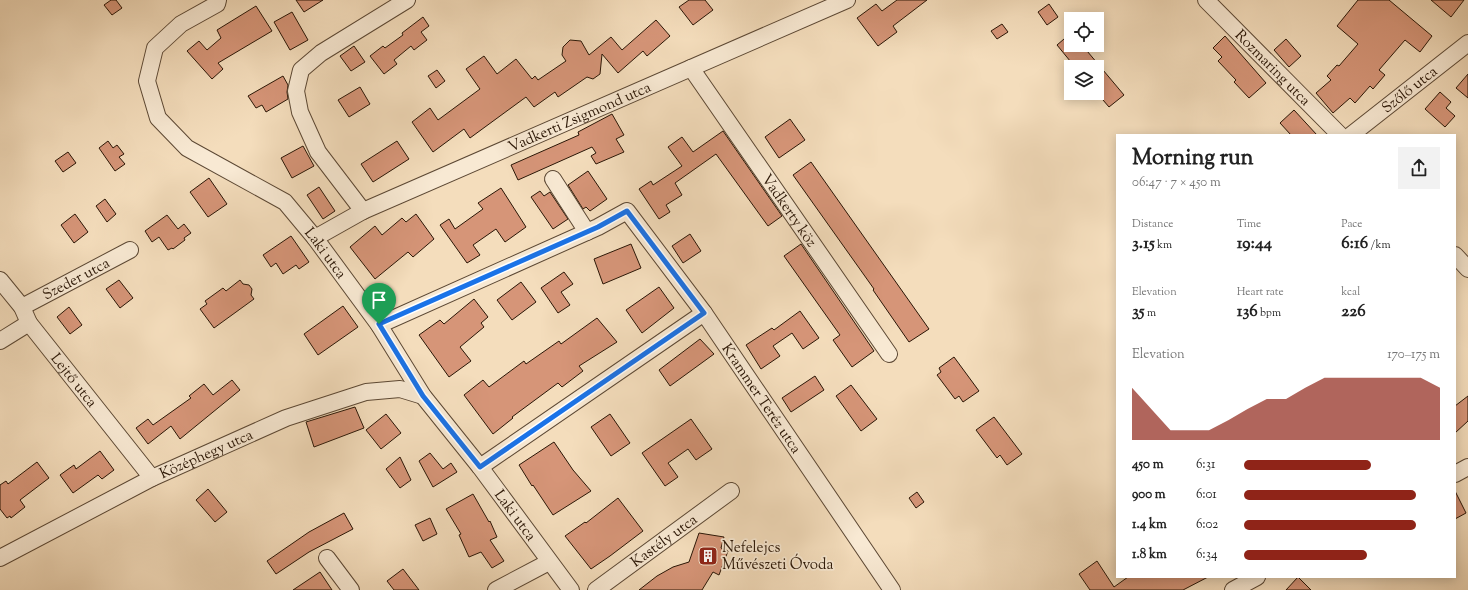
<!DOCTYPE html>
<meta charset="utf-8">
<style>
:root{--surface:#fff;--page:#f2f2f2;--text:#222;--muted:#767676;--accent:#8f2418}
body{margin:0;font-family:"Sorts Mill Goudy",serif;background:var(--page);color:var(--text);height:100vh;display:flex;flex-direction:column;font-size:15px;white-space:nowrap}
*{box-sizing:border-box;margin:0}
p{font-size:13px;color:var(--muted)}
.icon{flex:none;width:22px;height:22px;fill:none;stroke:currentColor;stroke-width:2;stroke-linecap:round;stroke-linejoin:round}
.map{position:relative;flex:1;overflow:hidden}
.details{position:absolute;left:1116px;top:134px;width:340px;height:444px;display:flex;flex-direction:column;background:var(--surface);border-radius:0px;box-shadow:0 2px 10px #0003}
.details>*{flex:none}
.fabs{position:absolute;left:1064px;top:12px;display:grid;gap:8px}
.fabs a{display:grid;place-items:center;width:40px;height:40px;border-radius:0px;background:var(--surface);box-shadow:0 2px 10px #0003;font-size:20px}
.pin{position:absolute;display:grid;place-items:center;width:34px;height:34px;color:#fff;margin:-41px -17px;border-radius:50% 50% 50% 0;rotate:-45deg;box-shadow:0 0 4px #0007}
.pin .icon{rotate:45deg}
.round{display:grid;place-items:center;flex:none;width:42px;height:42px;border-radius:0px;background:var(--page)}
.summary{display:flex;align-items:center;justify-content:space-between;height:68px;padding:0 16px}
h1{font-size:22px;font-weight:700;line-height:30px}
.metrics{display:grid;grid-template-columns:repeat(3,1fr);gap:6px;height:68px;padding:4px 16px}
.metrics div{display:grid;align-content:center}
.metrics b{font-size:17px;font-weight:700}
.metrics small{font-size:11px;font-weight:400}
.metrics p{font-size:11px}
.chart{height:112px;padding:8px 16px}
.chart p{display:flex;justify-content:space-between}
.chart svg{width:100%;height:72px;margin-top:4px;fill:var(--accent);opacity:.7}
ul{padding:0 16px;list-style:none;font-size:13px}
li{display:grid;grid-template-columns:64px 48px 1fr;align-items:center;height:30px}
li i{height:10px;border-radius:5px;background:var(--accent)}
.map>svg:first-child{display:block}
.building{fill:#d69578;stroke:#2a1606}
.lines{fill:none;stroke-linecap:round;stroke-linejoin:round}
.minor-casing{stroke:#5c4834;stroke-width:18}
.minor{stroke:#f8e9d3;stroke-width:16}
.route-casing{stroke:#fff;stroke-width:8}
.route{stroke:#1a73e8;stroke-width:5}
.labels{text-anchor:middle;stroke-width:3.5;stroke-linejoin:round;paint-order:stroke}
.street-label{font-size:15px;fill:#2a1606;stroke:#f8e9d3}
.poi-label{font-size:15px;fill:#2a1606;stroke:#f8e9d3;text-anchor:start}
</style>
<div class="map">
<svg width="1468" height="590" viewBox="0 0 1468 590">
<rect width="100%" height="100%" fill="#f4ddbc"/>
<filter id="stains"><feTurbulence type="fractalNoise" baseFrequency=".005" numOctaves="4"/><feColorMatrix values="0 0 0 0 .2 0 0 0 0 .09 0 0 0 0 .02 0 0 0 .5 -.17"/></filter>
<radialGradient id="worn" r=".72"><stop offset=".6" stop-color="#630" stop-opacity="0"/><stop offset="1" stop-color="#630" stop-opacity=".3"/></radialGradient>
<path class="building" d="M111,0h5l6,8 -10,7 -8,-10z
M296,0h27l-19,12z
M689,0h16l8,10 -20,15 -14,-18z
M897,0h30l-34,26 4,6 -19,14 -21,-28 19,-14 6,7z
M1358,0h31l43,36 -12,16 -15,-12 -26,30 6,5 -12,14 -3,-3 -15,17 -5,-5 -17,15 -17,-20 15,-13 -4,-4 10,-11 2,1 19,-22 -21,-18z
M1431,0h33l-13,17z
M1049,4l9,13 -11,8 -9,-13z
M256,6l16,25 -54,32 5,6 -11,10 -25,-28 12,-10 8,9 14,-12 -4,-8z
M292,12l16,28 -18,10 -16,-28z
M423,17l6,9 -8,6 6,8 -13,10 -3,-4 -17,14 3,4 -13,10 -14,-18 13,-10 2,2 18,-13 -1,-2z
M656,20l14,16 -23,20 -4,-5 -25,22 -16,-19 -2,20 -7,5 -6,-2 -29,20 -3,-5 -21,15 -8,-10 -56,41 -6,-9 -31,23 -21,-30 18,-14 8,12 42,-31 -14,-20 18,-13 13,18 19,-15 16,20 3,-3 3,4 28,-19 -4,-6 1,-8 7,-7 11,1 8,14 22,-18 11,13z
M1002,24l6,8 -11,7 -6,-8z
M1071,33v12h11l42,50 -15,12 -12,-14v-26h-22l-18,-22z
M1225,36l41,47 -17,15 -15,-16 2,-2 -18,-19 4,-4 -9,-9z
M1286,39l15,17 -12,11 -15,-17z
M354,46l11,16 -14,9 -11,-15z
M437,70l8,11 -9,7 -8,-12z
M1468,74v24l-12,-10z
M283,76l5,9 -1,7 1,7 -22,13 -4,-7 -6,3 -8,-12z
M360,87l10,17 -21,13 -11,-17z
M1440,92l11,10 -5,6 9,8 -10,11 -20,-18z
M1294,110l23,25h-26l-11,-12z
M612,114l12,21 -8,4 8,13 -28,12 -5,-8 5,-3 -4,-6 -74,33 -7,-15 68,-30 -1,-3z
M790,119l15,21 -26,18 -14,-21z
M723,131l59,85 -14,10 -52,-72 -41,29 7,12 -16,10 4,7 -11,7 -20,-30 12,-8 2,4 29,-19 -14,-19 14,-10 11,15z
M108,141l5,7 4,-3 7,9 -5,3 6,7 -10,7 -16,-23z
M397,141l12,18 -36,23 -12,-18z
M303,146l11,20 -22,12 -11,-20z
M68,152l8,11 -13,9 -8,-11z
M811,162l118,167 -20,13 -36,-52 1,-1 -81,-114z
M588,171l19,28 -17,12 -4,-4 -3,2 -15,-24z
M209,178l18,26 -19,13 -18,-25z
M319,187l16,24 -12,8 -16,-24z
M501,188l25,39 -21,15 -9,-13 -23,16 7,10 -13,8 -27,-38 9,-6 6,10 28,-20 -5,-6z
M540,191l4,5 6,-4 18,27 -15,10 -22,-32z
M105,199l11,15 -9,8 -11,-16z
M75,214l13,18 -14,11 -13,-18z
M416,214l18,25 -21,18 -5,-5 -33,27 -25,-32 25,-21 7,9 20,-17 4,4z
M167,215l11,14 6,-5 7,9 -7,5 1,2 -12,9 -1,-1 -4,2 -9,-13 -7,5 -7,-11z
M690,234l11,17 -18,12 -11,-17z
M291,236l18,26 -10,7 -3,-4 -13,9 -7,-11 -5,4 -8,-12z
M631,244l10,24 -38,16 -9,-25z
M801,244l73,107 -22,16 -19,-27 7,-5 -56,-79z
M564,272l9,12 -12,8 9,13 -12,8 -17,-25z
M119,280l14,18 -13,10 -14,-19z
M240,280l3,4 6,1 3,4 -1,6 3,4 -40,29 -14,-19 7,-5 -2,-3 18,-13 3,3z
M521,282l15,20 -24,18 -15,-20z
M659,287l15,21 -32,25 -16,-23z
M474,299l14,18 -7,6 3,4 -24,20 11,14 -22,16 -30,-42 21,-15 4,4z
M343,306l15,21 -40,28 -14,-21z
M69,307l13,18 -12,9 -13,-17z
M800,311l19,27 -16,11 -11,-16 -19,13 7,10 -19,13 -15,-24 26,-17 2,2z
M597,318l20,24 -38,24 4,5 -21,16 -4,-4 -46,34 1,1 -20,16 -29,-39 19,-15 6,7 35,-26 2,3 33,-23 2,3z
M700,339l14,15 -44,32 -11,-16z
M954,357l25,34 -16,11 -4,-6 -4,3 -18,-24 4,-3 -2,-4z
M815,376l9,14 -33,22 -9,-14z
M232,380l8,10 -60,49 -9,-13 -23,18 -12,-16 12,-9 5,6 38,-27 -2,-2 15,-12 9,11z
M851,385l26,34 -16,12 -25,-35z
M1468,396v25l-13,12v-27z
M355,407l9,21 -50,19 -8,-25z
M386,414l15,19 -20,16 -15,-19z
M610,414l20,29 -19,13 -20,-29z
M994,417l28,37 -15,11 -7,-10 -3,3 -21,-28z
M691,419l21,30 -16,11 -8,-11 -20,14 10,14 -13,9 -23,-33z
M554,442l19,28 18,21 -38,24 -20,-30 -1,1 -13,-21z
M100,451l14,19 -12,9 -4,-4 -25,18 -13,-18 14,-10 2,4z
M430,453l13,16 8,-6 6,9 -24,15 -14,-26z
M400,457l11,23 -11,8 -14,-19z
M37,462l12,16 -29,22 5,7 -14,11 -1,-2 -3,2 -7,-9v-24l6,-4 2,3z
M208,489l19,23 -12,10 -19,-22z
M1455,491l11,22 -11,6z
M917,492l7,10 -8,6 -7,-10z
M473,494l16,28 1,-1 7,16 -7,3 14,21 -12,7 -11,-16 -12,5 -10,-22 2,-1 -15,-25z
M618,498l25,33 -33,25 -19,13 -26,-33 20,-14 1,1z
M344,513l9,16 -44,23 -33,22 -9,-13 42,-29z
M430,518l7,16 -14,7 -8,-16z
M699,533l25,4 -3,11 7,3 -9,24 -6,-3 -11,18h-63l18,-14 16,-9 16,-5z
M1097,561l17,26 14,-10h80l-25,13h-93l-11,-16z
M403,569l16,21h-25l-7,-9z
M320,572l12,18h-39z
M1298,577l13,13h-25z"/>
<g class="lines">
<g class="minor-casing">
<g id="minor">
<path id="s1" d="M218,0l-1,4 -36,20 -26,24 -8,33 11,37 29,30 98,54 30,36 64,87 44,71 57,71 91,123"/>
<path id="s2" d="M1206,0l134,135"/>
<path id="s3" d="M691,68l198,286"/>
<path id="s4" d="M1351,135l117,-92"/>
<path d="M553,179l34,53"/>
<path d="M363,211l-45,-59 -18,-40 -4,-21 5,-21 20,-17 86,-53"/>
<path id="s5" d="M315,238l48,-27 484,-211"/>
<path d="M1455,255l13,14"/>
<path id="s6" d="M0,280l22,27 7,16 123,155"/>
<path id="s7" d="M22,307l108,-57"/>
<path id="s8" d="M379,325l219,-98 29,-16 77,102 188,277"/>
<path d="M0,341l29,-18"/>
<path d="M480,467l224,-154"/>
<path d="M1455,474l13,-7"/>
<path id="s9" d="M0,558l152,-80 134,-60 80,-26 34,-3 23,7"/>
<path d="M327,558l24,32"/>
<path d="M496,590l53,-28"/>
<path id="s10" d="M596,590l135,-99"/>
<path d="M1233,590l24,-13"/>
</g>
</g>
<use href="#minor" class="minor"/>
</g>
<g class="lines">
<g class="route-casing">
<path id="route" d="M627,211l77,102 -224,154 -57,-71 -44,-72 219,-97z"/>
</g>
<use href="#route" class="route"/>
</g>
<defs>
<g id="building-square" transform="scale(1)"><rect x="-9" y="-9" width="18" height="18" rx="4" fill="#8f2418" stroke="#f8e9d3"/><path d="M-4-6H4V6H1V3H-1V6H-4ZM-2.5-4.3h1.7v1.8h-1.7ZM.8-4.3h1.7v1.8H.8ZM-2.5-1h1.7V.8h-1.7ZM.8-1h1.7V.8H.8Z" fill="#fff"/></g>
</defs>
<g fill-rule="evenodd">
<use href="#building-square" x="708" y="556"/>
</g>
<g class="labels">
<g class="street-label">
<text dy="5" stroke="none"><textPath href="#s2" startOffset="95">Rozmaring utca</textPath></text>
<text dy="5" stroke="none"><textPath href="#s4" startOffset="74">Szőlő utca</textPath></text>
<text dy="5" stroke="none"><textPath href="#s5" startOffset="291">Vadkerti Zsigmond utca</textPath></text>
<text dy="5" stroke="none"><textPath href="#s3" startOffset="173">Vadkerty köz</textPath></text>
<text dy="5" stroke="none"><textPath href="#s1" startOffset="372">Laki utca</textPath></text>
<text dy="5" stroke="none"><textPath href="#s7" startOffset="61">Szeder utca</textPath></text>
<text dy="5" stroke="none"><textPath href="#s6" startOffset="125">Lejtő utca</textPath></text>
<text dy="5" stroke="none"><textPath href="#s8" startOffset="504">Krammer Teréz utca</textPath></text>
<text dy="5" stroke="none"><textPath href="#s9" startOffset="231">Középhegy utca</textPath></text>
<text dy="5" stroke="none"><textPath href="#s1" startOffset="696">Laki utca</textPath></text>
<text dy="5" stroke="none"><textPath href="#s10" startOffset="84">Kastély utca</textPath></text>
</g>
<g class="poi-label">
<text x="722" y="552">Nefelejcs<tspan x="722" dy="17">Művészeti Óvoda</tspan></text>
</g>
</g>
<rect width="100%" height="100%" filter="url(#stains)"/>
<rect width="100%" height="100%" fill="url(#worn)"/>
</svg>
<div class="fabs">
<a><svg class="icon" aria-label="locate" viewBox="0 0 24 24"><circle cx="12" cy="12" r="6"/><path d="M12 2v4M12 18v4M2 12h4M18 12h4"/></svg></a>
<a><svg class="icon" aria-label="layers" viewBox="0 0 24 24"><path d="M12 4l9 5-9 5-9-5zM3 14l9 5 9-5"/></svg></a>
</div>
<div class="pin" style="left:379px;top:324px;background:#1e9e55"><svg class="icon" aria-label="arrive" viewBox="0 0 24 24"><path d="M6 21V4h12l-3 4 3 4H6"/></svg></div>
<section class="details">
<div class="summary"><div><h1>Morning run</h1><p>06:47 · 7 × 450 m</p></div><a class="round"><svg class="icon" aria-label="share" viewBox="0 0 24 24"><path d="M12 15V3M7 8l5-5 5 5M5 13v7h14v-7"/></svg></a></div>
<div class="metrics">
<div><p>Distance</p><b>3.15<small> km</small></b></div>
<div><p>Time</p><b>19:44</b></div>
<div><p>Pace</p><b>6:16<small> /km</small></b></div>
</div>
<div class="metrics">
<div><p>Elevation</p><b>35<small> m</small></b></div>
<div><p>Heart rate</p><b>136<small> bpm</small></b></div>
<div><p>kcal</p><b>226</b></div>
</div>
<div class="chart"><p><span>Elevation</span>170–175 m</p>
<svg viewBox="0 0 160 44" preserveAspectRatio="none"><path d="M0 44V12L10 25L20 38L30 38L40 38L50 32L60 25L70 19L80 19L90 12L100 6L110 6L120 6L130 6L140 6L150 6L160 12V44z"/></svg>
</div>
<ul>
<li><b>450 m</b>6:31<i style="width:65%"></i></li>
<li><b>900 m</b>6:01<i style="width:88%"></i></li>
<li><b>1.4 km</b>6:02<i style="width:88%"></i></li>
<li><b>1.8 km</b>6:34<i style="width:63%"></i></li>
</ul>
</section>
</div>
